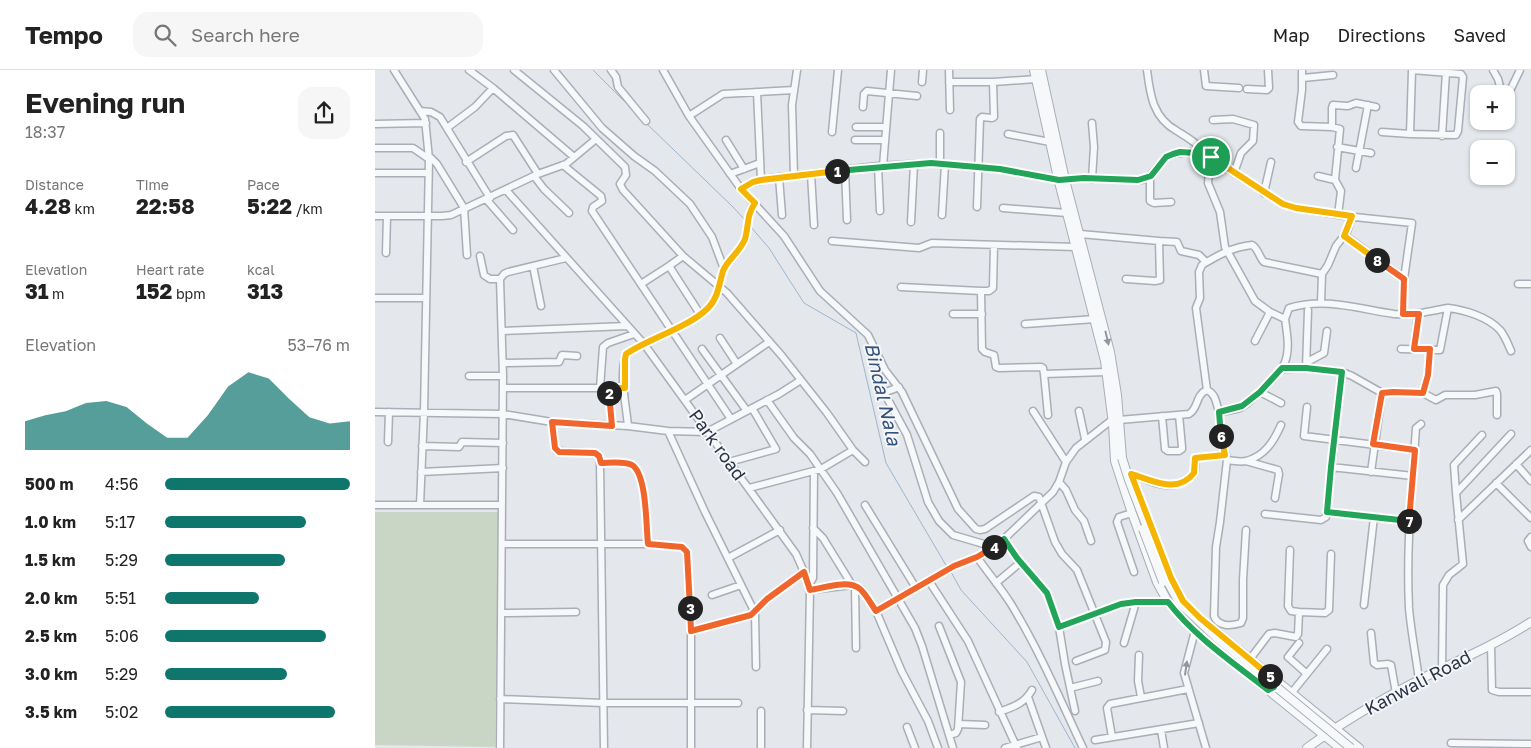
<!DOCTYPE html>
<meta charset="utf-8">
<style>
:root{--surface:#fff;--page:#f6f6f6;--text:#222;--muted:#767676;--line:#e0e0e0;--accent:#0f766e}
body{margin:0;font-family:"Golos Text",sans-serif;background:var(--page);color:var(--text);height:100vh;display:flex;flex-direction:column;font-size:19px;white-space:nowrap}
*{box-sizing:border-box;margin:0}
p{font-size:16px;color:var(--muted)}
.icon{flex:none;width:28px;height:28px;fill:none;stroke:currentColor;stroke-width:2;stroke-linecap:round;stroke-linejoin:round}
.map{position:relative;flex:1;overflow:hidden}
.panel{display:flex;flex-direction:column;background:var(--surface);width:375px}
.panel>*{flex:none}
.tools{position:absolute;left:1095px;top:15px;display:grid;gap:10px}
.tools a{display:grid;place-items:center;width:45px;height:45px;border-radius:10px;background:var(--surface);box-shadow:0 1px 4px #0004;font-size:25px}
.pin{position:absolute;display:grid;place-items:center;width:42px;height:42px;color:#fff;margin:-21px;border:2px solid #fff;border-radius:50%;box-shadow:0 1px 5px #0007}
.km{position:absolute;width:25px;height:25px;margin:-12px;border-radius:50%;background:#222;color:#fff;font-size:14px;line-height:25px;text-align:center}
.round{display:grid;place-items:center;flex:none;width:52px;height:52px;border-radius:15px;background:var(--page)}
.head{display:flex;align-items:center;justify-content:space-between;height:85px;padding:0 25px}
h1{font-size:28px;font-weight:700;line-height:38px}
.stats{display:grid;grid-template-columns:repeat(3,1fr);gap:8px;height:85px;padding:5px 25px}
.stats div{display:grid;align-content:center}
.stats b{font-size:21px;font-weight:700}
.stats small{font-size:14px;font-weight:400}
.stats p{font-size:14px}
.chart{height:140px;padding:10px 25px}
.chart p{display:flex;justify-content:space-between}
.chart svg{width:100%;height:90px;margin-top:5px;fill:var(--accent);opacity:.7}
ul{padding:0 25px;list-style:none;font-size:16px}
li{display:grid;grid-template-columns:80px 60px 1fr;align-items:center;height:38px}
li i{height:12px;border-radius:6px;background:var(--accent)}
header{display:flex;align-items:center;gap:30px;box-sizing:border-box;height:70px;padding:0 25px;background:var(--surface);border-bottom:1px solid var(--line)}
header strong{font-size:24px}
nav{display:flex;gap:28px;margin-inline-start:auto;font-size:18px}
.search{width:350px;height:45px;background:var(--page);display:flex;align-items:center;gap:12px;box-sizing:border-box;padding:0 18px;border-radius:15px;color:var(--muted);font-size:19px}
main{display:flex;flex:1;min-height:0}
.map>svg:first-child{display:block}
.green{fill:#c9d6c5}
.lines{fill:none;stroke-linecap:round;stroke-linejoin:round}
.stream{stroke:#9fb4cc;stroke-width:1}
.minor-casing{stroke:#a9aeb7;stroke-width:9}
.tertiary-casing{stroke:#a9aeb7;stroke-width:10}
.minor{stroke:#f7f8fa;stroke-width:6}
.tertiary{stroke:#f7f8fa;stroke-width:8}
.tertiary-bridge-casing{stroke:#a9aeb7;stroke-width:10;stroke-linecap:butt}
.tertiary-bridge{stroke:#f7f8fa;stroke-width:8}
.oneway{fill:#9196a0}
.split-1-casing{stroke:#fff;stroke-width:10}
.split-2-casing{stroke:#fff;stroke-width:10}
.split-3-casing{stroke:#fff;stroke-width:10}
.split-4-casing{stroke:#fff;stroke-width:10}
.split-5-casing{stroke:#fff;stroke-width:10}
.split-6-casing{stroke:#fff;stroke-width:10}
.split-7-casing{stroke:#fff;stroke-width:10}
.split-8-casing{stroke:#fff;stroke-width:10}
.split-9-casing{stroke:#fff;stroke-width:10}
.split-1{stroke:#22a559;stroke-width:6}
.split-2{stroke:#f5b400;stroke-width:6}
.split-3{stroke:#f0652b;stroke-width:6}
.split-4{stroke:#f0652b;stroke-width:6}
.split-5{stroke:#22a559;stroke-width:6}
.split-6{stroke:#f5b400;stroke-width:6}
.split-7{stroke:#22a559;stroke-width:6}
.split-8{stroke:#f0652b;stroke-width:6}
.split-9{stroke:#f5b400;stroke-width:6}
.labels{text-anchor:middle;stroke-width:4;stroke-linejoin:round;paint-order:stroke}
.street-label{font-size:18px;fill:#2b3445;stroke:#f4f6f9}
.water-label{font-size:19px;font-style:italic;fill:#34527a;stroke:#f4f6f9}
</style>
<header>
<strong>Tempo</strong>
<div class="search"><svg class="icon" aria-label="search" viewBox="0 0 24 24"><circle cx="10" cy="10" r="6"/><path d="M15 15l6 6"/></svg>Search here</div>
<nav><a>Map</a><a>Directions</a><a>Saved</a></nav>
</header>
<main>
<section class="panel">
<div class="head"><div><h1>Evening run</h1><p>18:37</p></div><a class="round"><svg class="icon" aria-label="share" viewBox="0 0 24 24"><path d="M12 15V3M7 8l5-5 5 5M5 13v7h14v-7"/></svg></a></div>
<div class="stats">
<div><p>Distance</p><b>4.28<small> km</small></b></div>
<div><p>Time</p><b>22:58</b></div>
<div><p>Pace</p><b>5:22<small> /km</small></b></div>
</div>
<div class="stats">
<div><p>Elevation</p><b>31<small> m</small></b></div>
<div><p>Heart rate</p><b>152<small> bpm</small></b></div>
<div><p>kcal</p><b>313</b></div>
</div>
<div class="chart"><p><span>Elevation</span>53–76 m</p>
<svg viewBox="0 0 160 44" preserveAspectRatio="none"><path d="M0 44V30L10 27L20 25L30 21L40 20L50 23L60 31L70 38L80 38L90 27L100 13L110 6L120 9L130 19L140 28L150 31L160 30V44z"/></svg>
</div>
<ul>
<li><b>500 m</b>4:56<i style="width:100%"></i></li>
<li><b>1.0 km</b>5:17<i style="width:76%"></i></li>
<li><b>1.5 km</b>5:29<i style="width:65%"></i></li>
<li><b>2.0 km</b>5:51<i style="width:51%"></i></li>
<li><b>2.5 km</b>5:06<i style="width:87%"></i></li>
<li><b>3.0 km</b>5:29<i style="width:66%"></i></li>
<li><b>3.5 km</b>5:02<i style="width:92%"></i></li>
</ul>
</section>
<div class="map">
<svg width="1156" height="678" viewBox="0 0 1156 678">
<rect width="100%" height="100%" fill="#e4e7ec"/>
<path class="green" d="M0,442h124l-4,235 -120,-2z"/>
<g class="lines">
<path class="stream" d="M218,0l39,39
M272,54l85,82 14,15
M375,156l19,22 35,55 52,30 30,130 61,104
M576,502l10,18 66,72 48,86"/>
<g class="minor-casing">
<path id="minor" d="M19,0l31,49 4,40 -5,253 -4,93
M94,0l24,18 81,69
M139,0l69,56 42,41 1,8 -6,9 3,6 60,66 44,37 55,63 45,57 26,37 12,12
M179,0l48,58 32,28 21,15 35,33 22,33 12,32
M236,0l5,7 2,10 28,34
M288,0l26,46 52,73 43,47 36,55 48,44 17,35 17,22 56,117 18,20 4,1 5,-1 49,-33 5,1 16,45 7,12 15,16 29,72 -1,8 -29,11
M574,0l1,40
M772,0c3,25 6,48 30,61 11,7 21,12 27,23
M829,0l2,16 33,2
M927,0v20l-4,32 3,4 31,1v-19l1,-3 15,1 8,-3 20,4
M1118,0l5,9 4,15
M1037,1l-2,63 46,1 2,-4 5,-54 -2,-3 -49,-4
M928,8l30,-3
M547,12l1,-12
M574,12h44l43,-3
M872,19l20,1 2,-2 -1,-18
M382,22l4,88
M1131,29l14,-29
M488,37l1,-13 3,-3 50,5
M45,41l11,1 9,5 50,81
M314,46l34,-22 71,-4
M838,50l20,-1 21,6 -1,16 -12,12 -7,20
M717,53l2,24 -2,32
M0,54l51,-1
M481,57h29
M957,57l8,2 -5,51 6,11 -3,24
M72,58l28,-21 18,-19
M457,62l6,-62
M1007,62l28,2
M633,64l42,8
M1067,66l4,-64
M351,70l18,29
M480,70h29
M962,77l34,6
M0,78h38l16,11
M53,85l9,9 27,44 3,47
M835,87l-2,26 12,29 5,35 30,54 15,11 15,7c2,14 5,30 0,43 -4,11 -33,39 -43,45 -7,3 -16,4 -23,5l2,25 6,23 -7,62 -4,25 -2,69c4,11 17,10 27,7l2,-5v-38l3,-50
M91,92l40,-26 7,-1 25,39
M565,94v-31
M188,95l38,31 1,5 -9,6 -1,4 139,208
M503,96l2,45
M508,96l8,-96
M981,98l12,-63
M470,100l2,50
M0,103h52
M355,104l30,-11
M436,104l3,51
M159,106l10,13 25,24
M419,106l-2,-71 5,-35
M775,106v25l4,2 17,-1
M943,106l17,4
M404,107l3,38
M366,119l13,-7 18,-4 106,-12 53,-3 69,6 59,11 25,-2 58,2 8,-4 16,-19 7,-3 16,-2 15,2 80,50 12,4 49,8 67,7 -8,56 -1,35
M131,120l138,154 152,210 8,18 6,18 -3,158
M889,123l7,-31
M111,129l27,31
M602,137l3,-88 2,-2 10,1 2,-1 -1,-35
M628,138l64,5
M567,145l3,-51
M0,146h67l9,-1 87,-41 28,-10 30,-25
M536,152l3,-58
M705,164l79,7 1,39 -5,1 -29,-2
M969,165l60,44
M457,171l87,7 13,-5 144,4
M784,171l18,1 4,9 18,4 7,7
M619,175l-1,43 -4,3h-8l1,58 3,3 9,3 2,12 3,1 42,-1 2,1 1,6 62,-2
M11,183l1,-37
M105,186l4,19 6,4h10
M308,186l-14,10 31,48
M158,196l8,40
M266,214l28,-18
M1143,214h13
M526,217l80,4
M0,228h50
M946,233l1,-29 6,-9 8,-19 11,-14 5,-16
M1073,238c17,2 40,9 52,22 5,6 8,14 11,21
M578,244h29
M910,249l4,-11c36,-11 70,1 105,6 21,2 34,-3 54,-6l-8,42 -39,-1
M650,254l70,-5
M127,261l125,-5
M345,268l17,26
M880,271l15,-29
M327,279l45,62
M1039,279l4,-35
M932,292l17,-9 3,-22
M128,293l56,-1 3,-7 15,1
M931,298l2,-58
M907,299l24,-1 36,4 10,4 30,17 11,-1 30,1 5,-18 2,-26
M669,304l4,41
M94,306h34
M524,317l-13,5v4l21,39 21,67 11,19 14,14 41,12
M128,318h121
M225,318l3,-41 5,-4 26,-9
M234,318l3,38
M832,320l-11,-82 4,-10 -1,-26 3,-7c16,-10 31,-18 50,-20 6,3 7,12 12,17l58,12
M885,322l21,11
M1048,323l13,7 9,-5h30l21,-4 1,3v21
M310,330l84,-58
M392,330l27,38 16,16 27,39 78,135 7,18 31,102
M932,337l-3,29 111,14
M658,341l33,51
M704,341l6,28
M0,342l128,2 49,8 76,4 40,5 39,1 72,-38 22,-14
M787,346l3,33 3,2h11l3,-2v-2l-3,-32
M744,350l70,-6c10,-6 6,-19 18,-24 9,4 9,13 12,22
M177,352l3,26 2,3 38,2 4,3 1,7 4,285
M253,356c-2,-22 -9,-50 -2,-72 24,-16 61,-26 81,-45 11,-10 12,-25 16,-38 4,-11 18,-19 22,-32 4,-13 1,-23 9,-36
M293,361l37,81 50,101 1,54
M13,372l1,-30
M47,376l37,1 3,-5 41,1
M852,390c6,1 14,2 19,1 19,-5 28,-20 35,-36
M871,391l32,9 1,4 -4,24
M354,392l47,-13 -24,-41
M225,393c9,0 24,-2 32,2 15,9 14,62 16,79
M1141,394l15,17
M956,397l82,9
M46,402l82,-4
M996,402l11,-79
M756,404c17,5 36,18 53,7 4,-2 8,-4 10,-7 2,-5 1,-11 2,-16l30,-3
M684,412l7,8 9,20 9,11 7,20
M1121,413l35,35
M374,418l72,-19 32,-19
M1081,423l-2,-28 28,-30
M0,435h127
M490,435l51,83
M952,442l84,9
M757,443l-13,4 -2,5 17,50
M890,444l56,6 5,-3 16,-145
M1083,450l73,-70
M438,458l10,10 29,47
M1156,467l-3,4 3,6
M629,469l13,19 30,35 12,34 6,37 10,47
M127,474h146l34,3 5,5v3l4,76v117
M915,480l-2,56 3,5 8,1
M602,487c11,16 24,31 34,47 28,46 49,95 72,144
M353,488l52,-28
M554,511l39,60 49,107
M621,513l25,-21
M434,515l4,-7 1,-107
M480,516l1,62
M435,520l42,-5 9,4 3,4 12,18 26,61 26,49 10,27
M337,525l29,-10
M989,535l10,-88
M501,541l78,-45 26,-10 24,-17 49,-47 6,-10 7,-20 10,-14 37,-29
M126,543l75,-1
M564,556l22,56 -3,47 -2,4 -7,2
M684,557l62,-23 23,-2h24
M316,561l60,-16 16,-16 37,-27
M820,561l-11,42 22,75
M996,563l3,30 3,2 11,-1 3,1 5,28
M749,573l12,-41
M924,573l-11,14 19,17
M1116,575l1,45 7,2h32
M764,585l-1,26 3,16
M875,589l19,-25 6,-1 21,4 2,-3 1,-22 26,1 4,-3 2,-56
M1067,599l1,-84 6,-10 14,-11 -7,-71 55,-59
M1044,610c-3,-24 -8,-48 -10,-72 -3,-60 3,-121 7,-180l5,-4
M695,618l28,-7
M914,626l38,-47
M653,627l18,51
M125,629l103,4h135
M432,640l36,1
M624,642c14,-5 25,-8 33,-22
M584,654l26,1
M532,657l8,21
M786,660l3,18
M737,667l-5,-29 3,-4 78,-15
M720,670l104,-17
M1076,673l80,1
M125,678l3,-372 -3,-97 4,-5 4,-2 58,-14
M386,678v-37
M630,678l37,-11"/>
</g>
<g class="tertiary-casing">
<path id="tertiary" d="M659,0l24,108 47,183 8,63 2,37 17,52 25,69 11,20 27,29 145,117
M666,0l24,110 45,172 7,43 5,63
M833,555l151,123
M932,678c42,-31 89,-57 136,-80 30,-14 60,-28 88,-46"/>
</g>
<use href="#minor" class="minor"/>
<use href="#tertiary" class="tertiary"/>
<g class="tertiary-bridge-casing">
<path id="tertiary-bridge" d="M747,388l7,22 39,102 11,20 40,38 132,108
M768,459l20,53"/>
</g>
<use href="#tertiary-bridge" class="tertiary-bridge"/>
</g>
<defs><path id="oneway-solid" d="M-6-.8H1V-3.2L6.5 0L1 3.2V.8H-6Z" transform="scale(1.25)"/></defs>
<g class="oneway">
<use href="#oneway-solid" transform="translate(732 268) rotate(77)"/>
<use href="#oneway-solid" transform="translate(811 598) rotate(-82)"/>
</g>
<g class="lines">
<g class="split-1-casing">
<path id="split-1" d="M462,101l94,-8 69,6 59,11 25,-2 54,2 13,-4 15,-19 7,-3 7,-2 17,1 7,1 7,3"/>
</g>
<g class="split-2-casing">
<path id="split-2" d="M234,323v-5h16v-29l1,-5c24,-16 61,-26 81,-45 11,-10 12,-25 16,-38 4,-11 17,-19 22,-32 4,-13 1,-23 10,-36l-14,-14 12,-7 8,-2 76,-9"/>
</g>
<g class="split-3-casing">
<path id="split-3" d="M234,323l3,33 -60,-4 3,26 4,4 36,1 4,3 2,7c8,0 23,-2 31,2 15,9 14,62 16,79l34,3 5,5 3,56"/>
</g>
<g class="split-4-casing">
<path id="split-4" d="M315,538l1,23 60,-16 16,-16 37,-27 6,18c14,-2 38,-11 50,-1 6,5 11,15 16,22l78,-45 23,-9 17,-10"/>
</g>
<g class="split-5-casing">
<path id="split-5" d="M619,477l10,-8 13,19 30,35 12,34 62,-23 15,-2h32c27,35 66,61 100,88l6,-3 3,-6 -7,-5"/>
</g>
<g class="split-6-casing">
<path id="split-6" d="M846,366l4,19 -30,3 -1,15c-17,22 -42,7 -63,1l40,104 12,23 17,17 70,58"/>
</g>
<g class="split-7-casing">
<path id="split-7" d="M846,366l-2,-24 23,-6 18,-14 22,-24h24l36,4 -11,95 -4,45 82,9"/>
</g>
<g class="split-8-casing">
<path id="split-8" d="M1002,190l27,19 -1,35h16l-5,35h16l-2,26 -5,18 -30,-1 -11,1 -9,51 42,6 -6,71"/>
</g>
<g class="split-9-casing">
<path id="split-9" d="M836,87l72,47 13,4 56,8 -8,20 33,24"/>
</g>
<use href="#split-1" class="split-1"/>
<use href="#split-2" class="split-2"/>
<use href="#split-3" class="split-3"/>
<use href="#split-4" class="split-4"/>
<use href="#split-5" class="split-5"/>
<use href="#split-6" class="split-6"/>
<use href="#split-7" class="split-7"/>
<use href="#split-8" class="split-8"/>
<use href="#split-9" class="split-9"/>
</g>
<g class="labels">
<g class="street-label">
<text transform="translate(342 375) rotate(54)" y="6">Park road</text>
<text transform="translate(1043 613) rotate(-28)" y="6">Kanwali Road</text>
</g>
<g class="water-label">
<text transform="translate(508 324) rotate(77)" y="7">Bindal Nala</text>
</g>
</g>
</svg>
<div class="tools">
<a>+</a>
<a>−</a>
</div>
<div class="pin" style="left:836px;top:87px;background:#1e9e55"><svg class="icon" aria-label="arrive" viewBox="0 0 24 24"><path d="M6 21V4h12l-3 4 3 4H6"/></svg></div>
<b class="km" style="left:462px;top:101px">1</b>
<b class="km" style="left:234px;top:323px">2</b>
<b class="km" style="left:315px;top:538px">3</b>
<b class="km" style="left:619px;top:477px">4</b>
<b class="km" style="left:895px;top:606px">5</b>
<b class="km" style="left:846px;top:366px">6</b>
<b class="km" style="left:1034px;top:451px">7</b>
<b class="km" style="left:1002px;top:190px">8</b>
</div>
</main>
